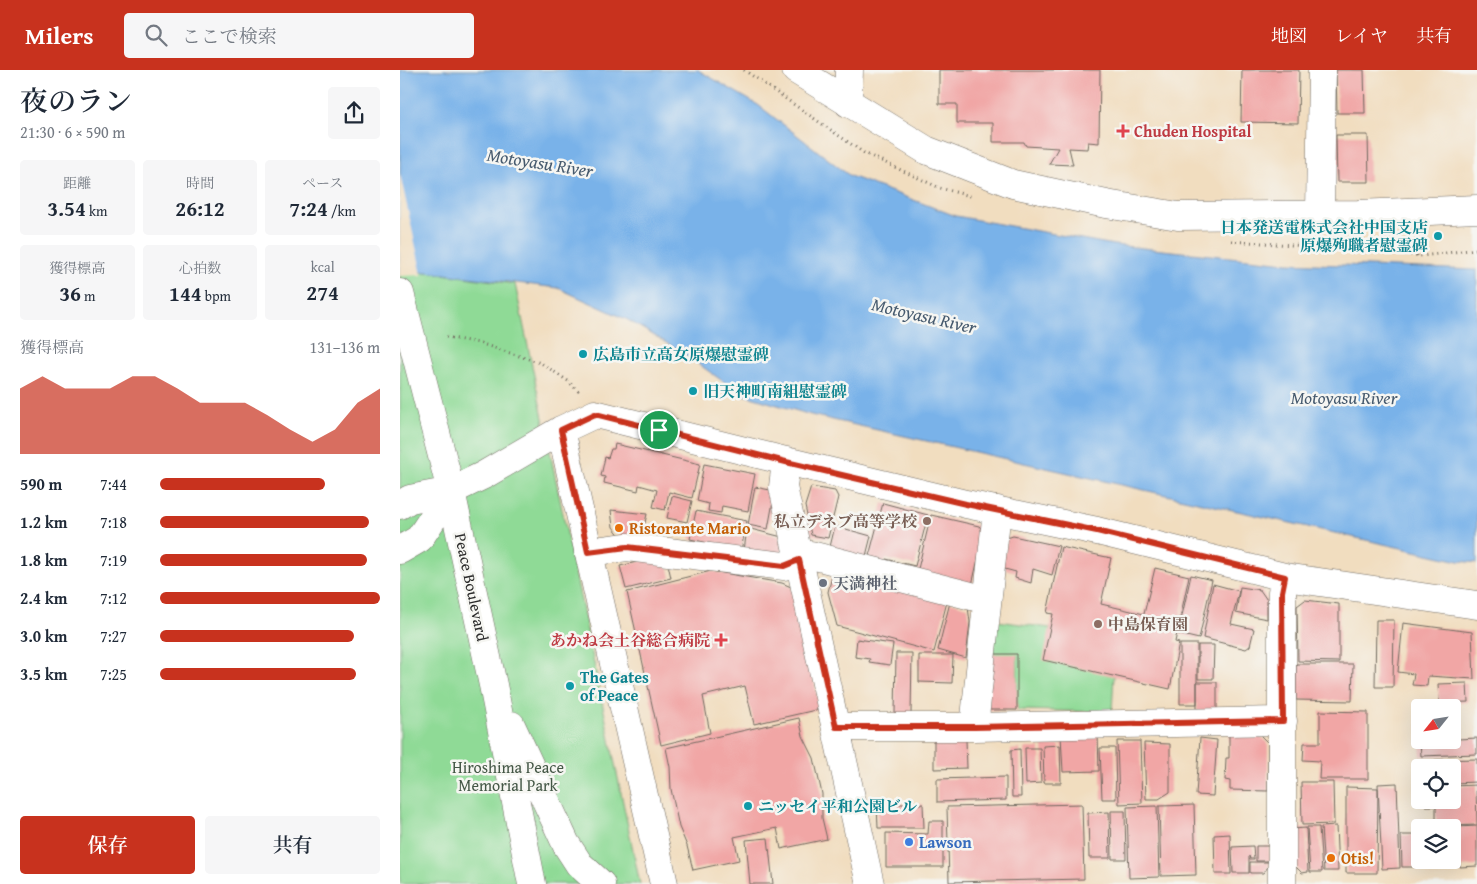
<!DOCTYPE html>
<html lang="ja">
<meta charset="utf-8">
<style>
:root{--surface:#fff;--page:#f6f6f7;--text:#1f2937;--muted:#747a83;--accent:#c8321e}
body{margin:0;font-family:"Gentium Book Plus","Noto Serif JP",serif;background:var(--page);color:var(--text);height:100vh;display:flex;flex-direction:column;font-size:19px;white-space:nowrap}
*{box-sizing:border-box;margin:0}
p{font-size:16px;color:var(--muted)}
.icon{flex:none;width:28px;height:28px;fill:none;stroke:currentColor;stroke-width:2;stroke-linecap:round;stroke-linejoin:round}
.map{position:relative;flex:1;overflow:hidden}
.details{display:flex;flex-direction:column;background:var(--surface);width:400px}
.details>*{flex:none}
.needle{width:32px;rotate:240deg}
.fabs{position:absolute;left:1011px;top:629px;display:grid;gap:10px}
.fabs a{display:grid;place-items:center;width:50px;height:50px;border-radius:5px;background:var(--surface);box-shadow:0 5px 20px #0002;font-size:25px}
.pin{position:absolute;display:grid;place-items:center;width:42px;height:42px;color:#fff;margin:-21px;border:2px solid #fff;border-radius:50%;box-shadow:0 1px 5px #0007}
.round{display:grid;place-items:center;flex:none;width:52px;height:52px;border-radius:5px;background:var(--page)}
.head{display:flex;align-items:center;justify-content:space-between;height:85px;padding:0 20px}
h1{font-size:28px;font-weight:600;line-height:38px}
.stats{display:grid;grid-template-columns:repeat(3,1fr);gap:8px;height:85px;padding:5px 20px}
.stats div{display:grid;align-content:center;border-radius:5px;background:var(--page);text-align:center}
.stats b{font-size:21px;font-weight:600}
.stats small{font-size:14px;font-weight:400}
.stats p{font-size:14px}
.chart{height:140px;padding:10px 20px}
.chart p{display:flex;justify-content:space-between}
.chart svg{width:100%;height:90px;margin-top:5px;fill:var(--accent);opacity:.7}
.action{display:flex;gap:10px;margin-top:auto;padding:10px 20px}
.action a{flex:1;height:58px;border-radius:5px;background:var(--accent);color:#fff;font-size:20px;font-weight:600;line-height:58px;text-align:center}
.action a+a{background:var(--page);color:var(--text)}
ul{padding:0 20px;list-style:none;font-size:16px}
li{display:grid;grid-template-columns:80px 60px 1fr;align-items:center;height:38px}
li i{height:12px;border-radius:6px;background:var(--accent)}
header{display:flex;align-items:center;gap:30px;box-sizing:border-box;height:70px;padding:0 25px;background:var(--accent);color:#fff}
header strong{font-size:24px}
nav{display:flex;gap:28px;margin-inline-start:auto;font-size:18px}
.search{width:350px;height:45px;background:var(--page);display:flex;align-items:center;gap:12px;box-sizing:border-box;padding:0 18px;border-radius:5px;color:var(--muted);font-size:19px}
main{display:flex;flex:1;min-height:0}
.map>svg:first-child{display:block}
.green{fill:#8fda96;stroke:#5d8260}
.water{fill:#79b2e9;stroke:#526e8a}
.pier{fill:#f1ddbf}
.building{fill:#f1a6a5}
.lines{fill:none;stroke-linecap:round;stroke-linejoin:round}
.minor-casing{stroke:#70695f;stroke-width:29}
.path{stroke:#70695f;stroke-width:3;stroke-dasharray:1 4;stroke-linecap:butt}
.minor{stroke:#fff;stroke-width:28}
.route-casing{stroke:#fff;stroke-width:10}
.route{stroke:#c8321e;stroke-width:6}
.health-dot{fill:#e0444e;stroke:#f6f6f2;stroke-width:2}
.culture-dot{fill:#0f9aa8;stroke:#f6f6f2;stroke-width:2}
.education-dot{fill:#8d6e63;stroke:#f6f6f2;stroke-width:2}
.food-dot{fill:#e8710a;stroke:#f6f6f2;stroke-width:2}
.worship-dot{fill:#6b7280;stroke:#f6f6f2;stroke-width:2}
.shop-dot{fill:#3f7fe0;stroke:#f6f6f2;stroke-width:2}
.labels{text-anchor:middle;stroke-width:5;stroke-linejoin:round;paint-order:stroke}
.health-label{font-size:16px;font-weight:bold;fill:#be3a42;stroke:#f6f6f2;text-anchor:start}
.culture-label{font-size:16px;font-weight:bold;fill:#0d838f;stroke:#f6f6f2;text-anchor:start}
.education-label{font-size:16px;font-weight:bold;fill:#785e54;stroke:#f6f6f2;text-anchor:end}
.food-label{font-size:16px;font-weight:bold;fill:#c56008;stroke:#f6f6f2;text-anchor:start}
.worship-label{font-size:16px;font-weight:bold;fill:#5b616d;stroke:#f6f6f2;text-anchor:start}
.street-label{font-size:16px;fill:#2b2b2b;stroke:#f6f6f2}
.park-label{font-size:16px;fill:#445746;stroke:#f6f6f2}
.shop-label{font-size:16px;font-weight:bold;fill:#366cbe;stroke:#f6f6f2;text-anchor:start}
.water-label{font-size:18px;font-style:italic;fill:#465a6e;stroke:#f6f6f2}
</style>
<header>
<strong>Milers</strong>
<div class="search"><svg class="icon" aria-label="search" viewBox="0 0 24 24"><circle cx="10" cy="10" r="6"/><path d="M15 15l6 6"/></svg>ここで検索</div>
<nav><a>地図</a><a>レイヤ</a><a>共有</a></nav>
</header>
<main>
<section class="details">
<div class="head"><div><h1>夜のラン</h1><p>21:30 · 6 × 590 m</p></div><a class="round"><svg class="icon" aria-label="share" viewBox="0 0 24 24"><path d="M12 15V3M7 8l5-5 5 5M5 13v7h14v-7"/></svg></a></div>
<div class="stats">
<div><p>距離</p><b>3.54<small> km</small></b></div>
<div><p>時間</p><b>26:12</b></div>
<div><p>ペース</p><b>7:24<small> /km</small></b></div>
</div>
<div class="stats">
<div><p>獲得標高</p><b>36<small> m</small></b></div>
<div><p>心拍数</p><b>144<small> bpm</small></b></div>
<div><p>kcal</p><b>274</b></div>
</div>
<div class="chart"><p><span>獲得標高</span>131–136 m</p>
<svg viewBox="0 0 160 44" preserveAspectRatio="none"><path d="M0 44V12L10 6L20 12L30 12L40 12L50 6L60 6L70 12L80 19L90 19L100 19L110 25L120 32L130 38L140 32L150 19L160 12V44z"/></svg>
</div>
<ul>
<li><b>590 m</b>7:44<i style="width:75%"></i></li>
<li><b>1.2 km</b>7:18<i style="width:95%"></i></li>
<li><b>1.8 km</b>7:19<i style="width:94%"></i></li>
<li><b>2.4 km</b>7:12<i style="width:100%"></i></li>
<li><b>3.0 km</b>7:27<i style="width:88%"></i></li>
<li><b>3.5 km</b>7:25<i style="width:89%"></i></li>
</ul>
<div class="action"><a>保存</a><a>共有</a></div>
</section>
<div class="map">
<svg width="1077" height="814" viewBox="0 0 1077 814">
<rect width="100%" height="100%" fill="#f6f6f2"/>
<filter id="ink" filterUnits="userSpaceOnUse"><feTurbulence type="fractalNoise" baseFrequency=".02" numOctaves="2"/><feDisplacementMap in="SourceGraphic" scale="10" xChannelSelector="R" yChannelSelector="G"/><feConvolveMatrix kernelMatrix="1 2 1 2 8 2 1 2 1" color-interpolation-filters="sRGB"/></filter>
<filter id="wash" filterUnits="userSpaceOnUse"><feTurbulence type="fractalNoise" baseFrequency=".0096" numOctaves="4" result="noise"/><feDisplacementMap in="SourceGraphic" scale="20" xChannelSelector="R" yChannelSelector="G"/><feGaussianBlur stdDeviation="1.12" result="paint"/><feColorMatrix in="noise" values="0 0 0 0 0 0 0 0 0 0 0 0 0 0 0 0 0 1.4 0 .05"/><feComposite in="paint" operator="in"/></filter>
<g filter="url(#wash)">
<rect width="100%" height="100%" fill="#f1ddbf"/>
<path class="green" d="M27,202l88,12 125,600h-240v-611z
M590,550l60,8 64,47 -2,37 -95,-2v-55l-30,-1z"/>
<path class="water" d="M0,0h298l60,35 92,71 106,40 158,29 173,18 190,7v293l-18,-2 -648,-146 -70,-21 -61,-43 -52,-31 -70,-32 -131,-16 -27,1z"/>
<path class="pier" d="M0,104l22,101 -22,1z"/>
<g id="blocks">
<path class="building" d="M539,0h161l-1,73 -11,-1 -1,7 -18,-1 4,17 -24,-1 9,-16 -32,-2 -2,-4h-31v-19h-36v-19h-18z
M842,0h57l-1,53 -57,-1z
M936,0h28l1,43h-28z
M936,65h32l1,47h-32z
M215,374l85,20 -8,34 -23,-6 -4,18 -12,-3 4,-17 -18,-5 -1,6 -34,-8 1,-6 -4,-1 4,-19 3,1 3,-9h3z
M304,394l51,10 -7,37 -26,-5 -1,7 -13,-2 1,-7 -12,-3z
M355,417l20,4 -7,38 -20,-4z
M411,417l24,4 3,6 -10,41 -17,-3 -6,-29z
M272,426l20,5 -5,21 -20,-4z
M483,433l45,12 -13,51 -29,-7 -2,6 -16,-5z
M211,440l36,4 -6,26 -20,-3 -8,-10z
M296,441l51,10 -6,29 -51,-11z
M531,445l48,11 5,6 -12,53 -55,-12z
M435,456l36,10 -6,24 -36,-9z
M347,458l35,9 1,22 -39,-8z
M613,466l46,10 -7,29 -19,-6 -2,14 -16,-5 1,-6 -15,-4 6,-30z
M661,477l50,11 -10,46 43,10 11,-46 34,8 -14,66 4,1 -9,46 -127,-29 10,-46 -6,-1z
M266,485l5,23 -45,11 -6,-23z
M311,501l71,12 9,4 4,6 25,116 -66,15 -9,-38 -42,10 7,37 -49,12 -34,-153z
M433,502l114,30 -13,50 -97,-26 -9,-34z
M791,505l21,5 -13,59 -21,-5z
M813,514l26,7 -8,33 23,5 -4,17 -4,3 -43,-11z
M840,517l20,3 7,10v19l-31,-6z
M905,530l34,4v58l-41,-1 -1,-55z
M550,532l18,5 2,15 -4,36 -28,-8z
M976,550h18l-1,67h-18z
M1003,553l69,9 2,47 -46,-3 -1,10 -15,-1 2,-11 -16,-2z
M457,569l36,5 -3,21 -21,-3 1,-3 -15,-2z
M780,574h17v60h-17z
M798,575h16l-1,34h-15z
M496,583h16l-1,61h-16z
M587,584h30v56h-30z
M519,585h34l-1,28 -33,-1z
M896,594h57l-1,37 -56,-1z
M797,612h20v30h-20z
M1067,613l1,19 -29,1 -1,-19z
M920,641l48,1v67h-49l1,-18 -17,-1 1,-17h16z
M399,648l4,18 11,22 8,36v24l5,21 -46,10 -4,-21 -43,9 5,23 -46,10 -6,-24 -8,-19 -8,-38 -1,-22 -4,-19z
M698,664l1,37 -36,1 -2,-37z
M829,665h31l8,8v48l-38,-1v-9l-5,-1 1,-22h3z
M800,668l17,2 -4,56 -17,-1z
M1077,668v16l-56,2 -1,-15z
M534,670h32l1,28 -33,1z
M717,671h23l2,62 -23,1z
M744,673l26,1v48l-11,7h-13z
M660,675l1,38h-17l-1,-37z
M625,678h15l1,35 -15,1z
M700,678h15l1,51h-14z
M620,679l1,48h-9l-1,-47z
M1077,689v23l-25,1v-15h-17v-8z
M606,707v23l-69,2v-23z
M901,712h32l1,42 -32,1z
M997,713l3,85 -18,1 -4,-85z
M1076,715l1,40 -32,1v2l-9,-2v-20h-10v-6h26v-14z
M946,717l32,1 -1,85h-31z
M477,734h46l1,24h-46z
M682,734l2,75 -135,3 -2,-75z
M794,735l2,70 -35,1 -2,-70z
M757,736l2,71 -30,1 -2,-71z
M711,741h14l1,48h-14z
M709,742l1,46h-21l-1,-45z
M529,751h14v46h-57v-34l42,1z
M936,756l2,45h-14l-3,-44z
M1077,756v40l-17,1 -2,-40z
M907,757h12l3,45h-12z
M906,758l2,44 -6,1 -10,-10 -1,-34z
M1052,761h5l1,34 -37,2v-7h31z
M830,764l1,40h-16l-1,-39z
M1001,765h19v32h-18z
M368,768l5,46h-23l-4,-44z
M853,776l1,13h-4l-1,-3v17h-16l-1,-26z
M856,776h13l1,15h-14z
M850,792h19v4l-6,7h-13z"/>
</g>
</g>
<g filter="url(#ink)">
<use href="#blocks" fill-opacity="0" stroke="#70695f" stroke-width="1"/>
<g class="lines">
<g class="minor-casing">
<path id="minor" d="M396,0l130,80 87,34 93,20 72,12 180,-2 119,-5
M448,33l1,-33
M920,144l2,-144
M0,223l51,198 42,194 39,199
M161,360l103,454
M386,391l-3,26 87,397
M0,435l10,-6 41,-8 33,-16 77,-45 34,-16 191,47 180,43 131,27 188,46 192,28
M0,480l19,-11 32,-48
M188,482l39,-5 157,19 27,-11 176,45
M111,655l55,119 13,20 22,20
M436,657h138l309,-6
M574,657l23,-217
M882,814v-292l3,-15"/>
</g>
<path class="path" d="M344,0l120,83 76,35 34,9
M831,171l108,7 83,8 55,-7
M1017,186l-1,-13 8,-7
M46,267l33,6 62,20 27,18 13,13"/>
<use href="#minor" class="minor"/>
</g>
</g>
<g class="lines" filter="url(#ink)">
<g class="route-casing">
<path id="route" d="M195,344l191,48 180,42 131,27 188,46 -3,15 1,129 -309,6h-138l-37,-167 -15,6 -157,-19 -39,5 -27,-122z"/>
</g>
<use href="#route" class="route"/>
</g>
<g class="health-dot">
<path d="M720.5 53.5h5v5h5v5h-5v5h-5v-5h-5v-5h5z"/>
<path d="M318.5 562.5h5v5h5v5h-5v5h-5v-5h-5v-5h5z"/>
</g>
<g class="culture-dot">
<circle cx="1038" cy="166" r="5"/>
<circle cx="183" cy="284" r="5"/>
<circle cx="293" cy="321" r="5"/>
<circle cx="170" cy="616" r="5"/>
<circle cx="348" cy="736" r="5"/>
</g>
<g class="education-dot">
<circle cx="527" cy="451" r="5"/>
<circle cx="698" cy="554" r="5"/>
</g>
<g class="food-dot">
<circle cx="219" cy="458" r="5"/>
<circle cx="931" cy="788" r="5"/>
</g>
<circle class="worship-dot" cx="423" cy="513" r="5"/>
<circle class="shop-dot" cx="509" cy="772" r="5"/>
<g class="labels">
<g class="health-label">
<text x="734" y="67">Chuden Hospital</text>
<text x="310" y="576" text-anchor="end">あかね会土谷総合病院</text>
</g>
<g class="culture-label">
<text x="1028" y="163" text-anchor="end">日本発送電株式会社中国支店<tspan x="1028" dy="18">原爆殉職者慰霊碑</tspan></text>
<text x="193" y="290">広島市立高女原爆慰霊碑</text>
<text x="303" y="327">旧天神町南組慰霊碑</text>
<text x="180" y="613">The Gates<tspan x="180" dy="18">of Peace</tspan></text>
<text x="358" y="742">ニッセイ平和公園ビル</text>
</g>
<g class="education-label">
<text x="517" y="457">私立デネブ高等学校</text>
<text x="708" y="560" text-anchor="start">中島保育園</text>
</g>
<g class="food-label">
<text x="229" y="464">Ristorante Mario</text>
<text x="941" y="794">Otis!</text>
</g>
<g class="worship-label">
<text x="433" y="519">天満神社</text>
</g>
<g class="street-label">
<text transform="translate(72 517) rotate(78)" y="6">Peace Boulevard</text>
</g>
<g class="park-label">
<text x="108" y="703">Hiroshima Peace<tspan x="108" dy="18">Memorial Park</tspan></text>
</g>
<g class="shop-label">
<text x="519" y="778">Lawson</text>
</g>
<g class="water-label">
<text transform="translate(140 93) rotate(9)" y="6">Motoyasu River</text>
<text transform="translate(524 246) rotate(13)" y="6">Motoyasu River</text>
<text x="944" y="334">Motoyasu River</text>
</g>
</g>
</svg>
<div class="fabs">
<a><svg class="needle" viewBox="-14 -14 28 28"><path d="M0-13l5 13h-10z" fill="#e53935"/><path d="M0 13l5-13h-10z" fill="#747a83"/></svg></a>
<a><svg class="icon" aria-label="locate" viewBox="0 0 24 24"><circle cx="12" cy="12" r="6"/><path d="M12 2v4M12 18v4M2 12h4M18 12h4"/></svg></a>
<a><svg class="icon" aria-label="layers" viewBox="0 0 24 24"><path d="M12 4l9 5-9 5-9-5zM3 14l9 5 9-5"/></svg></a>
</div>
<div class="pin" style="left:259px;top:360px;background:#1e9e55"><svg class="icon" aria-label="arrive" viewBox="0 0 24 24"><path d="M6 21V4h12l-3 4 3 4H6"/></svg></div>
</div>
</main>
